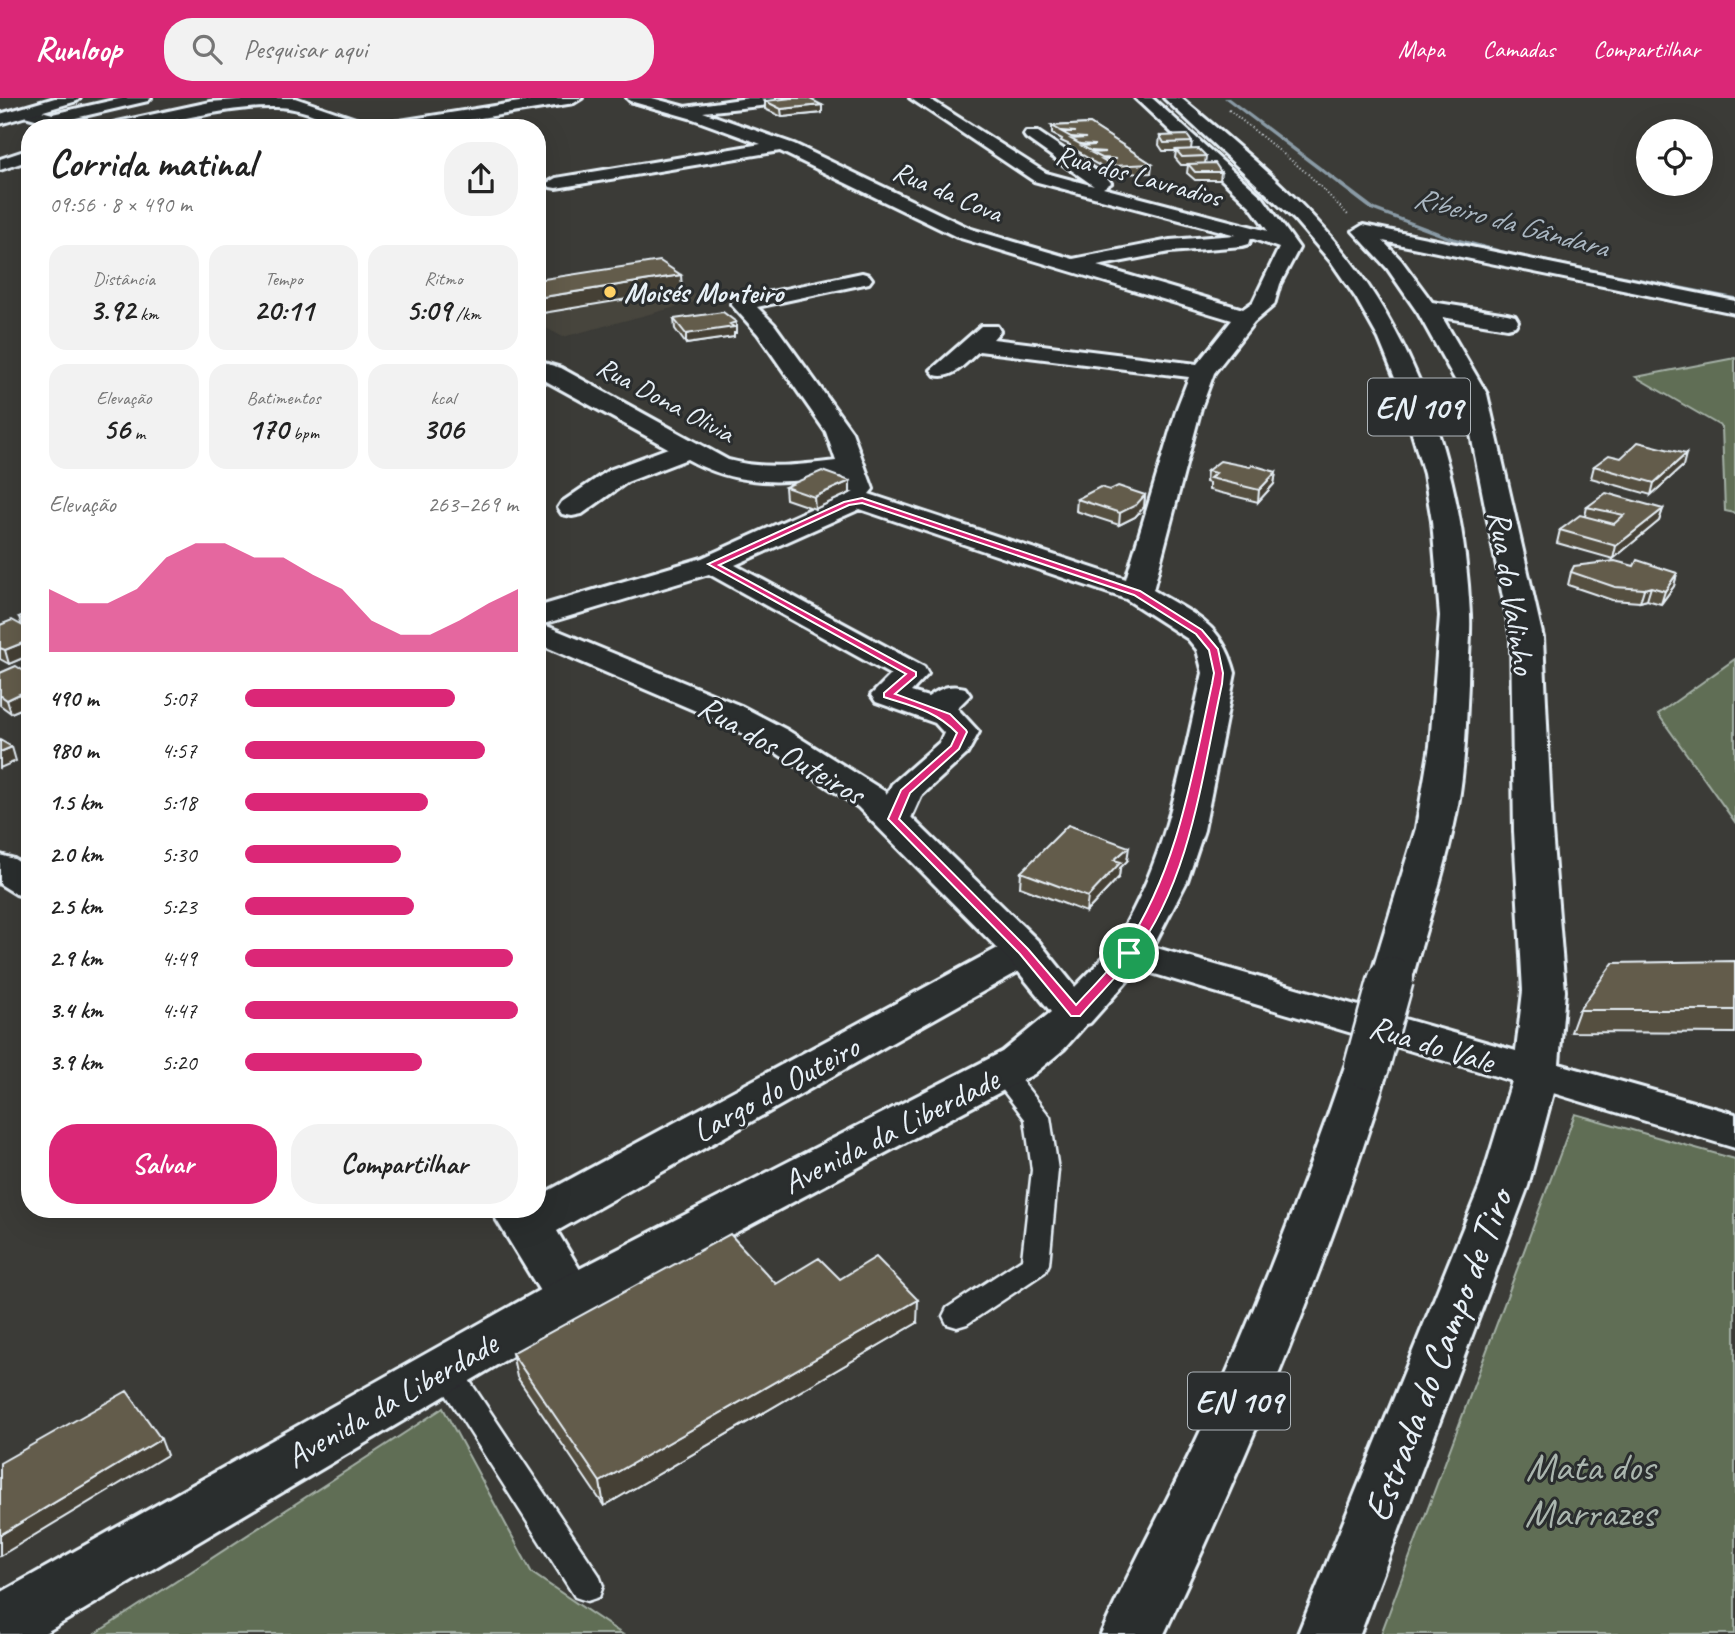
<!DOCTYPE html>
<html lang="pt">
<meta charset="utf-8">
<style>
:root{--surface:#fff;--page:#f2f2f2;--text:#222;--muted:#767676;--accent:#db2777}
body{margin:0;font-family:Caveat,sans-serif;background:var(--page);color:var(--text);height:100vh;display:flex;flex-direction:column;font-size:26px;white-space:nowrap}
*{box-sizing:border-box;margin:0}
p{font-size:23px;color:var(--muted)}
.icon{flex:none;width:38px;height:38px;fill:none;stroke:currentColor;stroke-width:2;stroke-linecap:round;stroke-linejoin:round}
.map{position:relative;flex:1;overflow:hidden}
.side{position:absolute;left:21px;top:21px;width:525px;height:1099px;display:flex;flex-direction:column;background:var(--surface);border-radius:28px;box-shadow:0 7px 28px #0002}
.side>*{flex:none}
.controls{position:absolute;left:1636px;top:21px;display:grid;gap:14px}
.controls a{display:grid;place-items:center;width:77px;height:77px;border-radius:50%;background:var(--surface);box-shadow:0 7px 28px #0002;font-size:35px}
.pin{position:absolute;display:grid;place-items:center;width:60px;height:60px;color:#fff;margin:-30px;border:4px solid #fff;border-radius:50%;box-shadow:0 2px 7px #0007}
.round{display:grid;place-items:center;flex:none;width:74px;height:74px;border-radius:28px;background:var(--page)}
.summary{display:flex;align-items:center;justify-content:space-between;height:119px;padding:0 28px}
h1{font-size:38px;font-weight:700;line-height:52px}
.figures{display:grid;grid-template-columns:repeat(3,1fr);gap:10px;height:119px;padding:7px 28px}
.figures div{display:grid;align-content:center;border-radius:18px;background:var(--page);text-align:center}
.figures b{font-size:30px;font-weight:700}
.figures small{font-size:19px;font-weight:400}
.figures p{font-size:19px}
.chart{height:196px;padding:14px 28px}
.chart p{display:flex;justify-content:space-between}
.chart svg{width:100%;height:126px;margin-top:7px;fill:var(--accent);opacity:.7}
.primary-button{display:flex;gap:14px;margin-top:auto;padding:14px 28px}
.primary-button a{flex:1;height:80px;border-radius:28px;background:var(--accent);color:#fff;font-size:28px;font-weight:700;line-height:80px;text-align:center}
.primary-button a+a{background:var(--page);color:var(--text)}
ul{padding:0 28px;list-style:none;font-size:23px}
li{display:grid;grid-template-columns:112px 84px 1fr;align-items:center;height:52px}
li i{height:18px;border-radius:9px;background:var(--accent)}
header{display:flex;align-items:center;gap:42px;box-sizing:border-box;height:98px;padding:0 35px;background:var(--accent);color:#fff}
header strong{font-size:33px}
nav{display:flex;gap:38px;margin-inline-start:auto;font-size:24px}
.search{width:490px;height:63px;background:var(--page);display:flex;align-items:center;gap:18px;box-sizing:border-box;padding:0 24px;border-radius:28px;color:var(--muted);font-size:26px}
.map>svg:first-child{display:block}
.built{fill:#47453d}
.green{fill:#616e55;stroke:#a4b0a6;stroke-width:2}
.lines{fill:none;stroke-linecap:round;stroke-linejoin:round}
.stream{fill:#8a9ba6;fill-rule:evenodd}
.service-casing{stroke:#e8f1f8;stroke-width:5}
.minor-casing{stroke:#e8f1f8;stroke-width:6}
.tertiary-casing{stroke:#e8f1f8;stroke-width:6}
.secondary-casing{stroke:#e8f1f8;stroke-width:6}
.primary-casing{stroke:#e8f1f8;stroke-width:6}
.path{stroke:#e8f1f8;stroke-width:2;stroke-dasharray:1 2.5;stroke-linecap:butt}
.service{fill:#2a2d2e;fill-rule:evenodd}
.minor{fill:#2a2d2e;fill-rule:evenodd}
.tertiary{fill:#2a2d2e;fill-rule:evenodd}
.secondary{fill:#2a2d2e;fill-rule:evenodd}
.primary{fill:#2a2d2e;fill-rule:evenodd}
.primary-bridge-casing{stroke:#e8f1f8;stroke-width:49;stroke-linecap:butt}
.primary-bridge{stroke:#2a2d2e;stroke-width:44}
.wall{fill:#554f41;stroke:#e8f1f8;stroke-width:2}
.shaded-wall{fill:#454035;stroke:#e8f1f8;stroke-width:2}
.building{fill:#635c4c;stroke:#e8f1f8;stroke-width:2}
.route{fill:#db2777;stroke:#fff;stroke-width:2;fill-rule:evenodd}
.poi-dot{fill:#ffd166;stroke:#2a2d2e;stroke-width:2.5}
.labels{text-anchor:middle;stroke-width:6;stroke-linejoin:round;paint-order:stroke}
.far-street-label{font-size:28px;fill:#e8f1f8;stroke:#2a2d2e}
.far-poi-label{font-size:28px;font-weight:bold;fill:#e8f1f8;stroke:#2a2d2e;text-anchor:start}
.far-water-label{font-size:30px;font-style:italic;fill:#aab7c2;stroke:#2a2d2e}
.shield{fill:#2a2d2e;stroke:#afb6bb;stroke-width:2}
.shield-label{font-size:32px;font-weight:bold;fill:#e8f1f8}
.street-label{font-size:33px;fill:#e8f1f8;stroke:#2a2d2e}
.near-street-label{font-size:40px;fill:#e8f1f8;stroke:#2a2d2e}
.near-park-label{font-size:40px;fill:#abb6af;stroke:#2a2d2e}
</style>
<header>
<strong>Runloop</strong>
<div class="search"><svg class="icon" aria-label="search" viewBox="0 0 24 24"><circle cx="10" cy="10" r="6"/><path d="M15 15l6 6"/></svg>Pesquisar aqui</div>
<nav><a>Mapa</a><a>Camadas</a><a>Compartilhar</a></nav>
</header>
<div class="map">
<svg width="1735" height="1536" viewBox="0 0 1735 1536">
<rect width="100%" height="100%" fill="#3b3b37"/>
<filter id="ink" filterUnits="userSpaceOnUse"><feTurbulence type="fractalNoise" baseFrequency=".0143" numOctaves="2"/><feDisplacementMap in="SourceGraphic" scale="14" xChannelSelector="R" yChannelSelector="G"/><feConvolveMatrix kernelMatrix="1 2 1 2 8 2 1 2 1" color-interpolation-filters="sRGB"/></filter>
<g filter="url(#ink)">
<path class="built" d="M682,192l24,9 -143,38 -26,-14v-10z"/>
<path class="green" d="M1735,260v155l-10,-2 -3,-84 -86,-50z
M1735,561v163l-77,-108z
M1575,1016l160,45v475h-354z
M443,1310l89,165 90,61h-527z"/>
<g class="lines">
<path class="stream" d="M1224,0h5l146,110 77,29 61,16 222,44v4l-225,-45 -62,-17 -77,-29z"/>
<g class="service-casing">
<path id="service" d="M1001,966l9,2 40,51 8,53 -9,94 -4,8 -78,52 -10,3 -10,-3 -4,-8 4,-8 75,-49 10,-89 -7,-51 -36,-47 3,-6z
M445,1258l10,3 144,216 4,11 -4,11 -12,4 -12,-4 -140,-220 -5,-9 5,-9z"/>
</g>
<g class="minor-casing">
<path id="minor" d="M123,0h28l-3,3 -94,22 -8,-5 2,-3z
M265,0h30l78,27 2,3c-9,0 -19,1 -27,-1 -25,-7 -46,-20 -72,-20 -58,-1 -113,21 -171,21l8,-5 97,-21z
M545,0h37l-8,5 -156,25h-39l8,-5z
M627,0h25l33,9 63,-9h48l-8,5 -85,9 91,32 177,85 102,30 97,-19 66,-5 -202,-54 -124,-83h18l118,75 48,13 -68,-48 -2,-3 2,-3h12l70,47 3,4 -8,5 165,43 -18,-25 -115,-108h17l111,100 36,50 -19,36 -6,21 -20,17 -40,51 -13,35 -48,182c41,25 69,33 82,83l-31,157 -17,51 -34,66 363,104 7,-60 -9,-160 -3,-193 -48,-244 -45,-81 -31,-45 -34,-37 10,-6 372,76v12l-352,-72 18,19 31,42 75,12 8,2 3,5 -3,5 -8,2 -65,-11 45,77 56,244 9,193 13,160 -6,73 176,50v34l-182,-55 -25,93 -168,448h-62l182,-448 32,-105 -374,-112 -48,54 -15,4 -15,-4 -6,-10c16,-26 42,-43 59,-68 54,-82 68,-179 90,-272l-6,-23 -9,-11 -62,-40 -266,-90 -125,56 189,102 4,7 -17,18 17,5c13,-9 21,-13 37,-9l5,7 -13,13 22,24 -12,22 -46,42 -14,31 -13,3 -13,-3 -6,-8 17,-35 48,-42 4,-9 -9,-10 -59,-21 -5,-7 20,-20 -182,-101 -172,52v-19l165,-49 135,-61 12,-3 -8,-18c-57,7 -102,12 -154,-17l-60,23 -45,32 -10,2 -10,-2 -4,-6 4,-6 47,-32 59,-22 -131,-72v-15l24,7 167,92c36,10 72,5 108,1l-10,-29 -68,-98 -27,-30 3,-5 8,-1 120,-25 7,2 3,4 -3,4 -112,24 17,17 78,108 21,57 -4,5 257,85 51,-171 12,-31 -210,-26c-14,12 -26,29 -44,24l-4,-5 50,-44h16l3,5 -7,8 204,25 35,-44 -275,-83 -177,-86 -224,37 -6,-1 -3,-4 9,-5 205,-34 -68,-25 -63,-18zM1251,140l28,10 -26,54 -10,7 -146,-43 73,-14 72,-6 7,-2z
M30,51v11l-30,10v-11z
M0,757l14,4 16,10v29l-14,-4 -16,-10z
M1024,840l15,4 6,9 -6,9 -482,271 39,66 -8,14 -18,6 -18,-6 -62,-102h47v-12l472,-255z"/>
</g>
<g class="tertiary-casing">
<path id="tertiary" d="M27,9l66,18 2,3h-27l-47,-13 -2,-3z
M537,524l204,84 46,24 97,61 155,151 57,71 -32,36 -30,25 -446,237 -545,323h-43v-41l552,-310 450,-231 49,-40 -42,-52 -151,-153 -95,-63 -46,-24 -180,-77z"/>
</g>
<g class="secondary-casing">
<path id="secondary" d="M55,0h25l-3,3 -77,23v-10z"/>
</g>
<g class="primary-casing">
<path id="primary" d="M1164,0h17c58,49 118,97 165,157 80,103 118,230 124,360 1,22 -2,45 -2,68 -2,41 -3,82 -10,122 -11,59 -30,116 -46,174l-6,9 -15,4 -15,-4 -6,-9 46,-151 14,-82 10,-130 -8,-95 -8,-47 -27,-91 -18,-44 -23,-41 -24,-35 -38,-44z
M1367,953l16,4 6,11c-60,196 -138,383 -225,568h-63c31,-70 69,-137 101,-206 54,-118 101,-239 143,-362l6,-11z"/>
</g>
<path class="path" d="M1229,12l79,64 40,41"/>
<use href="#service" class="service"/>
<use href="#minor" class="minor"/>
<use href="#tertiary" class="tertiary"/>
<use href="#secondary" class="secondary"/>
<use href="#primary" class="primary"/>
<g class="primary-bridge-casing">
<path id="primary-bridge" d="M1367,968l24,-87"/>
</g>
<use href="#primary-bridge" class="primary-bridge"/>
</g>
<path class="wall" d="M765,3l57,12 -40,4 -17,-8z
M1090,26l62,40 -1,9 -39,1 -11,-5 1,-2 -11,-6v-1l-10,-6v-1l-11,-6v-2l-9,-4 1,-2 -10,-5v-8z
M1160,38l32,6 -1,7 15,7 -1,8 16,8 -1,8h-25l-8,-7 1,-8h-7l-6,-7 1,-7h-13l-4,-6z
M674,221l62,3v11h-2v4l-48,7 -11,-15z
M1621,360l62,8 -32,29 -60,-17 3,-12z
M1250,369l26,5 -2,12 -16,18 -49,-12v-7l-3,-1 1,-11z
M785,389l65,6 -35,16 -29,-10z
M1110,392l35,5 -1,12 -9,10 -16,8 -43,-14 1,-12z
M1587,409l76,2 -4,12 -46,38 -56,-16 3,-13 25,-14z
M1634,468l43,7 -3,13 -13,18 -14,-4 -7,2 -28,-2 -44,-15 3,-13z
M30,515v42l-21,9 -9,-5v-34l22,1 -3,-9z
M30,563v44l-19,8 -11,-8v-32h26l-3,-9z
M1127,763l-7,7 -1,9 -33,35 -66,-25 1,-15z
M1735,863v72l-164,-1 8,-22z
M840,1181l77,44 -313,183 -87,-129 -5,-24 264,-69z"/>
<path class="shaded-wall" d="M822,7v8l-40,4 -1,-8z
M681,177l1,15 -145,24v-16z
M736,224v11h-2v4l-48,7v-10z
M1686,356l-3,12 -32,29 3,-12z
M1276,374l-2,12 -16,18 1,-12z
M850,383v12l-35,16 -1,-12z
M1145,397l-1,12 -9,10 -16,8 1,-12z
M1663,411l-4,12 -46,38 3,-13z
M1677,475l-3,13 -13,18 4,-13z
M1651,489l-4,13 -7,2 4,-13z
M30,542v15l-21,9 -4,-14z
M30,591v16l-19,8 -4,-13z
M12,649l4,14 -16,7v-16z
M1129,749l-2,14 -7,7 -1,9 -33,35 2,-15 26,-37z
M918,1202l-1,23 -313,183 -4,-24z
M161,1341l6,16 -167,101v-21z"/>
<path class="building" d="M792,0h16l14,7 -41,4 -16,-8z
M1090,26l62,40 -40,2 -10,-6 15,-1 -15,-1 -10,-5 14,-1 -15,-1 -9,-5 13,-1 -15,-1 -9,-5 15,-1 -15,-1 -9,-5h14l-15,-1 -9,-5z
M1187,37l5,7 -28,1 -4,-7z
M1199,51l7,7 -24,1 -6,-7z
M1215,65l6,9h-26l-7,-8z
M660,163l21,14 -144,23v-18z
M723,214l13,10 -6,2 4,3 -48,7 -12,-15z
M1638,344l48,12 -32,29 -60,-17 15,-11 12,3z
M1220,363l30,6 2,-2 24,7 -17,18 -49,-12 6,-5 -9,-2z
M822,373l28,10 -36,16 -29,-10z
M1118,388l27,9 -9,10 -16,8 -43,-14 23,-12 10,3z
M1606,395l57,16 -47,37 -56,-16 20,-15 34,9 10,-9 -37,-8z
M1637,462l40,13 -12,18 -14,-4 -7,2 -29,-2 -44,-15 3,-6 41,-5 19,5z
M30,515v10l-11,-6z
M12,522l18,10v10l-25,10 -5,-2v-23z
M30,563v7l-7,-4z
M16,568l14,9v14l-23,11 -7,-5v-22z
M0,642l12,7 -12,5z
M1068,727l61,22 -15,13 7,2 -33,35 -67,-25z
M1735,863v49h-156l34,-47z
M730,1136l46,50 43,-26 21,21 36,-22 42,43 -318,182 -88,-129z
M127,1293l34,48 -161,96v-72z"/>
</g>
<path class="route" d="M862,400l278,93 62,39 16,19 5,24 -1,11c-20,91 -31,196 -89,272 -16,21 -36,40 -53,60h-9l-51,-62 -132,-135 13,-29 50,-44 6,-13c-21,-22 -45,-27 -73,-36v-4l22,-19 -198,-110 136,-62zM862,405l272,92 62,39 13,16 5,23 -2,11c-20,91 -34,185 -87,264 -13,21 -33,39 -49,57l-48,-56 -129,-130 11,-26 49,-44 8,-17 -1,-2 -16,-16 -55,-20 21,-18v-4l-197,-107 130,-60z"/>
<circle class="poi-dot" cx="610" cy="194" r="7"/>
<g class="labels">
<g class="far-street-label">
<text transform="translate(1139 77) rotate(15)" y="10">Rua dos Lavradios</text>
<text transform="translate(948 93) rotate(23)" y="10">Rua da Cova</text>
<text transform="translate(666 301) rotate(28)" y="10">Rua Dona Olivia</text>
</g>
<g class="far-poi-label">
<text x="624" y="204">Moisés Monteiro</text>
</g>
<g class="far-water-label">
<text transform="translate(1511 124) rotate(15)" y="10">Ribeiro da Gândara</text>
</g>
<g class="shield">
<rect x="1368" y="280.5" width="102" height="57" rx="5"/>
<rect x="1188" y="1274.5" width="102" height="57" rx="5"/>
</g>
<g class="shield-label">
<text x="1419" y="320">EN 109</text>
<text x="1239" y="1314">EN 109</text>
</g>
<g class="street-label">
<text transform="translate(1513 494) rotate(81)" y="12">Rua do Valinho</text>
<text transform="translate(782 651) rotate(30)" y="12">Rua dos Outeiros</text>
<text transform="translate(1432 945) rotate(17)" y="12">Rua do Vale</text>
<text transform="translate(775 990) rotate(-29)" y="12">Largo do Outeiro</text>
<text transform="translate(890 1032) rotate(-27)" y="12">Avenida da Liberdade</text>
<text transform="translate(391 1301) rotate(-30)" y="12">Avenida da Liberdade</text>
</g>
<g class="near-street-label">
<text transform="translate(1437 1257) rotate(-69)" y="14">Estrada do Campo de Tiro</text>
</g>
<g class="near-park-label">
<text x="1590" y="1382">Mata dos<tspan x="1590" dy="46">Marrazes</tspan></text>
</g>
</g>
</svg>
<div class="controls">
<a><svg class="icon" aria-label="locate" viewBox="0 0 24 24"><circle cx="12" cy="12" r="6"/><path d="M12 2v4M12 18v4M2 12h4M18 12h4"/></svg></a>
</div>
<div class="pin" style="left:1129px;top:855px;background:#1e9e55"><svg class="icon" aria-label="arrive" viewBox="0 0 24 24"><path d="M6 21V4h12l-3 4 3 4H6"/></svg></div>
<section class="side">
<div class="summary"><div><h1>Corrida matinal</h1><p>09:56 · 8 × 490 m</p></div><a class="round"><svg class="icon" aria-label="share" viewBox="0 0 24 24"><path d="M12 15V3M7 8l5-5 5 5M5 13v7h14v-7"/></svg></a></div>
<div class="figures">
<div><p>Distância</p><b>3.92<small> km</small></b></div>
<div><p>Tempo</p><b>20:11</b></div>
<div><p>Ritmo</p><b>5:09<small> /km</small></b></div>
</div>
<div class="figures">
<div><p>Elevação</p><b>56<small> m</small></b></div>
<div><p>Batimentos</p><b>170<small> bpm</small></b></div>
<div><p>kcal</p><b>306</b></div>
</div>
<div class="chart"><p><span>Elevação</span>263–269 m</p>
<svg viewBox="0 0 160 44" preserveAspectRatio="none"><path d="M0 44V22L10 27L20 27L30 22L40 11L50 6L60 6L70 11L80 11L90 17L100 22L110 33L120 38L130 38L140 33L150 27L160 22V44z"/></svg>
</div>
<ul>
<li><b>490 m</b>5:07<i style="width:77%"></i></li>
<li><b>980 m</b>4:57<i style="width:88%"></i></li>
<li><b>1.5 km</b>5:18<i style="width:67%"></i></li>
<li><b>2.0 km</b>5:30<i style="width:57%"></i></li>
<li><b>2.5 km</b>5:23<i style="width:62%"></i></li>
<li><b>2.9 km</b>4:49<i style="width:98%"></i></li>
<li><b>3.4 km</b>4:47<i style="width:100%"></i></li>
<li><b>3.9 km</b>5:20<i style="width:65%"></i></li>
</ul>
<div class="primary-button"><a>Salvar</a><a>Compartilhar</a></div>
</section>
</div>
